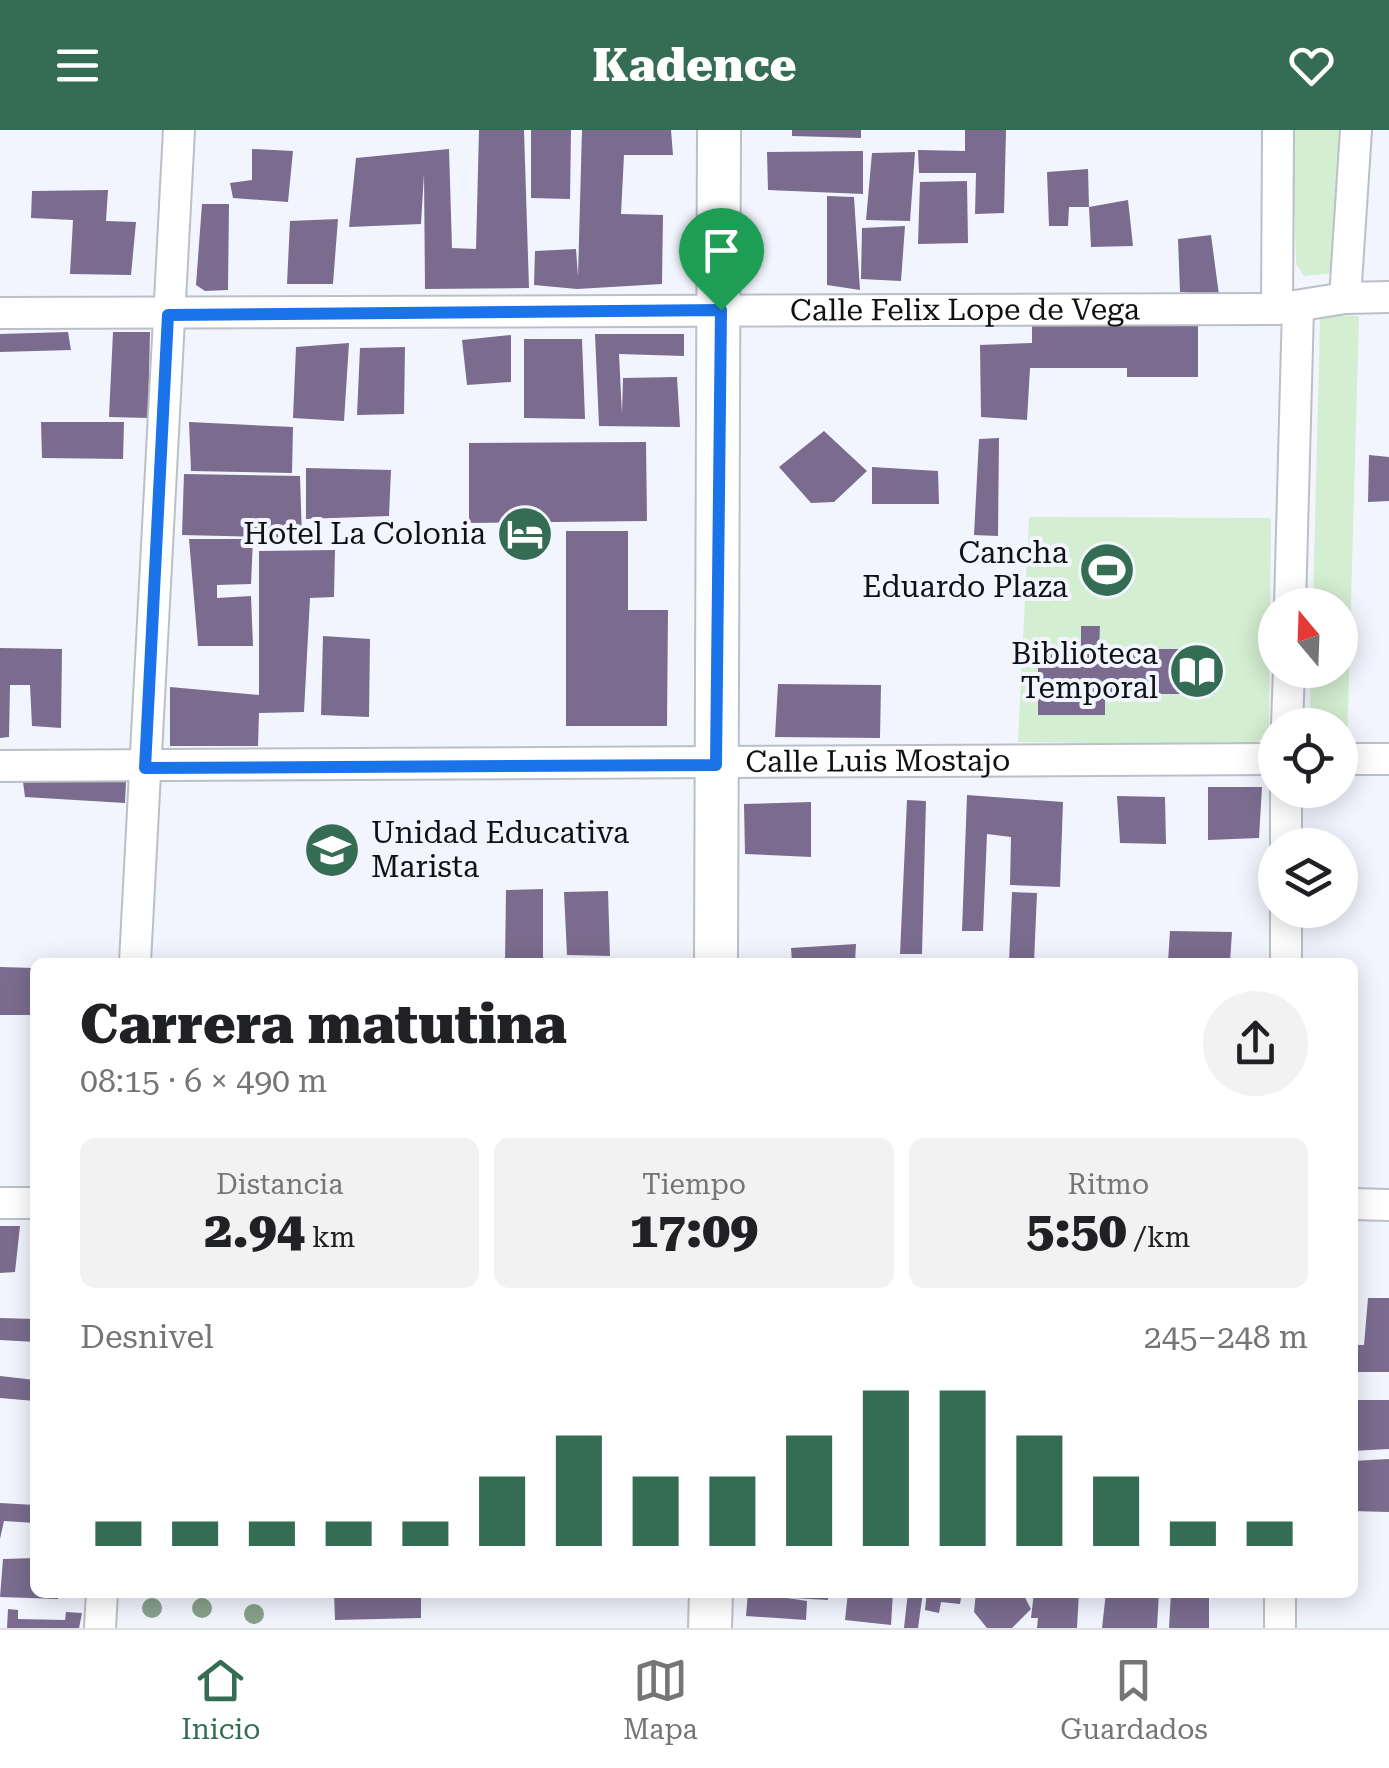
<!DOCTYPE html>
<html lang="es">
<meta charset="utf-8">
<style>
:root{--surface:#fff;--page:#f2f2f2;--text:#202124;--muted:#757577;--line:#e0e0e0;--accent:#356d54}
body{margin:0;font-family:"Roboto Serif",serif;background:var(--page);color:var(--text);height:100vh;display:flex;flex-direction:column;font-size:38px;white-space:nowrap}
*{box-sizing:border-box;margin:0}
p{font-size:32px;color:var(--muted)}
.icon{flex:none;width:55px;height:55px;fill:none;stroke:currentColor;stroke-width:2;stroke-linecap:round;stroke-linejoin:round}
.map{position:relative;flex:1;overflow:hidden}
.details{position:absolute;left:30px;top:828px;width:1328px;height:640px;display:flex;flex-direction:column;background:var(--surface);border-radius:15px;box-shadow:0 5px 25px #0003}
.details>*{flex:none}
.needle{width:65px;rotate:341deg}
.buttons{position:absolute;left:1258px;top:458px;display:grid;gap:20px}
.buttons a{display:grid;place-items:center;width:100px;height:100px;border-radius:50%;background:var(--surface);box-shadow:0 5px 25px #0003;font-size:50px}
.pin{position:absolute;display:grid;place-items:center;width:85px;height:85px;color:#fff;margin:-102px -42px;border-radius:50% 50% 50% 0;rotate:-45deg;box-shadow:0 0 10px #0007}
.pin .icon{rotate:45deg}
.round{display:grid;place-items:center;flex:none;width:105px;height:105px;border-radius:52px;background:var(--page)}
.overview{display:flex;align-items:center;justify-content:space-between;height:170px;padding:0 50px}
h1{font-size:55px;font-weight:800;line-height:75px}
.figures{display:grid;grid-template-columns:repeat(3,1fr);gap:15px;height:170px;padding:10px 50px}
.figures div{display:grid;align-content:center;border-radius:15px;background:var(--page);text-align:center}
.figures b{font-size:50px;font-weight:800}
.figures small{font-size:28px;font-weight:400}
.figures p{font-size:28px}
.chart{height:280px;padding:20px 50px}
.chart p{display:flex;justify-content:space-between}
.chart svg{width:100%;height:180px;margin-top:10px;stroke:var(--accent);stroke-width:6}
header{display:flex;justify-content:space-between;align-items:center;height:130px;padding:0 50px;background:var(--accent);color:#fff;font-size:45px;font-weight:800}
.menu{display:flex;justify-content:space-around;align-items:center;height:140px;border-top:2px solid var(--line);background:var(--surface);font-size:28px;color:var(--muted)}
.menu a{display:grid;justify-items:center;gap:5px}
.menu .current{color:var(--accent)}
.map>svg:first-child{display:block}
.green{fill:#d3eed1}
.building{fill:#7b6c8f}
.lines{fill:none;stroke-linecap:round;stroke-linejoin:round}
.minor-casing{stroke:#bbbfc7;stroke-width:34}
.secondary-casing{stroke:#bbbfc7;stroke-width:46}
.minor{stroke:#fff;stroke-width:30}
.secondary{stroke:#fff;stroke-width:42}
.tree{fill:#87a18c}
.route-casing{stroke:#fff;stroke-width:20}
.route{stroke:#1a73e8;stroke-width:12}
.labels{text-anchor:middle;stroke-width:8;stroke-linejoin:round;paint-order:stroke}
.street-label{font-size:30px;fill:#101114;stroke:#f2f5fe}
.poi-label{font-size:30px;fill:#101114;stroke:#f2f5fe;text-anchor:end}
</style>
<header><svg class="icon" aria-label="menu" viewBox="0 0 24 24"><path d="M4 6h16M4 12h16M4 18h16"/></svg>Kadence<svg class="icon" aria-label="heart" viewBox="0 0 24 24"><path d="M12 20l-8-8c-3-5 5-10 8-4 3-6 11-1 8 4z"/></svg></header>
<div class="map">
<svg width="1389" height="1498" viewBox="0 0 1389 1498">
<rect width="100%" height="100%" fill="#f2f5fe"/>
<path class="green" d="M1292,0h55l-14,143 -29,3 -8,-12z
M1336,185l23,1 -12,429h-7v-20h-30l1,-55h29v-65h-27l7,-286z
M1029,387l242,1 -2,218 -20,9 -231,-3z"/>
<path class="building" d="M479,0h45l5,158 -104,1 -1,-115 -3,50 -72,3 7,-69 93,-9 3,99 24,1z
M531,0h40l-1,69 -39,-1z
M582,0h89l2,25h-49l-3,59 42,1 -1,69 -85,5 -43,-4 1,-34 41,-2 2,27z
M792,0h69v8l-69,-2z
M965,0h41l-2,83 -29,1 1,-41h-57l-1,-23 47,1z
M252,19l41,2 -5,51 -55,-4 -3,-15 22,-3z
M863,21v43l-95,-4 -1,-38z
M915,22l-5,69 -44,-1 6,-67z
M1088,39l1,38h-20l-1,19h-19l-2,-54z
M967,51l1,62 -50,1 2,-62z
M108,60l-2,31 30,1 -5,53 -61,-1 3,-54 -42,-2 1,-27z
M827,66l27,1 6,93 -33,-5z
M1128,70l5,46 -42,1 -2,-40z
M202,74h27l-1,86 -23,1 -9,-6z
M338,89l-5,65h-46l3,-63z
M905,96l-4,55 -40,-2 1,-51z
M1211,105l8,60 -39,-3 -2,-53z
M1032,193l166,1v53h-71v-9h-97l-3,52 -46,-3 -1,-72 52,-2z
M68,202l3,18 -71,2v-18z
M113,202h37l-2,86 -39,-1z
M595,204h89v22l-65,-2 3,60 1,-36 54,-1 3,50 -81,-1z
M511,205v47l-44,3 -5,-45z
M524,209h58l3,80 -61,-1z
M349,213l-5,78 -51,-3 3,-71z
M405,217l-1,67 -47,1 3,-67z
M41,292h83l-1,37 -81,-1z
M189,292l104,5 -1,46 -101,-2z
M824,301l43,40 -33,31 -23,1 -32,-36z
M999,308l-1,98 -24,-1 5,-96z
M646,312l1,79 -178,2v-80z
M1369,325l20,2v44l-21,1z
M872,337l66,4 1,33h-67z
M306,338l85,2 -2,46 -83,3z
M184,344l116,2 2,62 -120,-3z
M566,401h62v79h40l-1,116h-101z
M189,409h64l-2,45 -34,1v13l34,-2 2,50h-55z
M335,420l-1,47 -24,1 -6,114 -45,1 -1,33h-88v-59l89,8v-144z
M1081,496h19l-1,23h116v45h-110v21h-67v-62h43z
M323,506l47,3 -1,78 -48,-2z
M0,518l62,1 -1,79 -29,-2 -2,-41h-20l-1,52 -9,1z
M778,554l103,1 -1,53 -105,-1z
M23,652h103l-1,21 -100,-6z
M1208,657h54l-3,51 -51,2z
M967,665l96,7 -3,85 -50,-2 1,-48 -24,-3 -4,97h-21z
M1117,666l48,1 1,47 -46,-1z
M907,670l19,1 -4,153h-22z
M811,672v55l-66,-3 -1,-50z
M543,759v73h-38l1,-72z
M608,761l2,65 -43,-1 -3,-63z
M1012,762l25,1 -3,69h-25z
M1170,801l62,1 -2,30h-62z
M856,814l-1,18h-63l-1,-14z
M0,837l35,1v47h-35z
M0,1096h20l-5,46 -15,1z
M1368,1168h21v74h-37v-27h12z
M0,1188l35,1v23l-35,-2z
M0,1246l35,4v21l-35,-3z
M1352,1270h37v49l-37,2z
M1389,1329v53l-37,-1v-50z
M0,1373l35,2v18l-31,-2 -4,18z
M35,1428v34h23v7l-58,-2 3,-38z
M334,1462h87v26l-86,2z
M748,1462l59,9 -1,19 -60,-4z
M774,1462h54v8l-54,-3z
M848,1462h45l-2,33 -46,-5z
M908,1462h15l-5,36h-14z
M927,1462h35l-2,12 -19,-2 -2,11 -14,-3z
M976,1462h46l9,17 -19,19h-25l-13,-16z
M1034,1462h45l-2,36h-40l1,-10h-7z
M1106,1462h53l-2,36h-55z
M1171,1462h38v36h-40z
M8,1479l10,1v9l47,1 1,-8 16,1 -3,15h-72z"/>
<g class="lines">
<g class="minor-casing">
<g id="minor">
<path d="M1345,168l11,-168"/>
<path d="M1277,179l1,-179"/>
<path id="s1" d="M0,183l1277,-4 68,-11 44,-1"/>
<path d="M1290,475l8,-297"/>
<path d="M1287,595l2,-55"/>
<path d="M1340,629h49"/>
<path id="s2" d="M0,636l1275,-7"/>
<path d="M1286,715v-55"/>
<path d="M135,832l44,-832"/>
<path d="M1286,832v-52"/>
<path d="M0,1073h35"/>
<path d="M1352,1074l37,1"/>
<path d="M100,1498l2,-36"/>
<path d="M1280,1498v-36"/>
</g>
</g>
<g class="secondary-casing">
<path id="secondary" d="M716,832l3,-832
M710,1498l1,-36"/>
</g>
<use href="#minor" class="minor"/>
<use href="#secondary" class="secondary"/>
</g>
<g class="tree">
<circle cx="152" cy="1478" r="10"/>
<circle cx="202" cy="1478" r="10"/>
<circle cx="254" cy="1484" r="10"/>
</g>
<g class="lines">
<g class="route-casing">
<path id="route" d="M721,180l-5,455 -571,3 23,-453z"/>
</g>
<use href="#route" class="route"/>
</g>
<defs>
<g id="hotel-disc" transform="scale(2.875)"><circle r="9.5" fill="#356d54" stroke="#f2f5fe"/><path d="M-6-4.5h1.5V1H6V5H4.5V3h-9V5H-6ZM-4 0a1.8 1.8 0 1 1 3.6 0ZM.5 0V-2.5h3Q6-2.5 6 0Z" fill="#fff"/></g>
<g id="stadium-disc" transform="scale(2.875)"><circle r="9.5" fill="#356d54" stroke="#f2f5fe"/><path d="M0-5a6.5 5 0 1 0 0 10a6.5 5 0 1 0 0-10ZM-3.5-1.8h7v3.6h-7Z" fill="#fff"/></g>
<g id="library-disc" transform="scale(2.875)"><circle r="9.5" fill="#356d54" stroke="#f2f5fe"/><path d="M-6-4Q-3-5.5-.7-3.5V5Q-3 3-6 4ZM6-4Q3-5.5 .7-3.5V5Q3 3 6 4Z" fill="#fff"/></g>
<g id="school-disc" transform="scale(2.875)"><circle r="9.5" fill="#356d54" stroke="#f2f5fe"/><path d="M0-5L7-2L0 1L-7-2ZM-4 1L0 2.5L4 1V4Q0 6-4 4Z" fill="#fff"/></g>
</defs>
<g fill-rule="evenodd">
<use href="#hotel-disc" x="525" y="404"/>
<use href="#stadium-disc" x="1107" y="440"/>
<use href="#library-disc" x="1197" y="541"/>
<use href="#school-disc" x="332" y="720"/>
</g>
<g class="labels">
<g class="street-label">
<text dy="10" stroke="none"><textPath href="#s1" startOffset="965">Calle Felix Lope de Vega</textPath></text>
<text dy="10" stroke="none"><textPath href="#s2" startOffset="878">Calle Luis Mostajo</textPath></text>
</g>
<g class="poi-label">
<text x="486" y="414">Hotel La Colonia</text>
<text x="1068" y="433">Cancha<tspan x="1068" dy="34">Eduardo Plaza</tspan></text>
<text x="1158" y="534">Biblioteca<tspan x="1158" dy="34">Temporal</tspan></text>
<text x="371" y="713" text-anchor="start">Unidad Educativa<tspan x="371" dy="34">Marista</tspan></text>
</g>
</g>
</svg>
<div class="buttons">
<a><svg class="needle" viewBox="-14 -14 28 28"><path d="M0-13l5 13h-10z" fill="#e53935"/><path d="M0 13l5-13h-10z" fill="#757577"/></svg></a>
<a><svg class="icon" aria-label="locate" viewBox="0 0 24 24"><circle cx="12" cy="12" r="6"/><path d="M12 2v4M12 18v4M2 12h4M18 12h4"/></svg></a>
<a><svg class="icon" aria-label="layers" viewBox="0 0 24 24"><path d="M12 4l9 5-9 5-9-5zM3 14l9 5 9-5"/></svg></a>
</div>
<div class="pin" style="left:721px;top:180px;background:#1e9e55"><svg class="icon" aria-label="arrive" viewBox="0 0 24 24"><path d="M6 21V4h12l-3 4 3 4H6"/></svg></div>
<section class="details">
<div class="overview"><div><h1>Carrera matutina</h1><p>08:15 · 6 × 490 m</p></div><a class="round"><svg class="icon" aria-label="share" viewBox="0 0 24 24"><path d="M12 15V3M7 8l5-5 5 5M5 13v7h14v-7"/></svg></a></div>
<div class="figures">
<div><p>Distancia</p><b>2.94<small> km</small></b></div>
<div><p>Tiempo</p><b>17:09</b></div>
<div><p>Ritmo</p><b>5:50<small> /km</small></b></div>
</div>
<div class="chart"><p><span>Desnivel</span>245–248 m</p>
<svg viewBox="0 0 160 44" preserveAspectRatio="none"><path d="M5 44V38M15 44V38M25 44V38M35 44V38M45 44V38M55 44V27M65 44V17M75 44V27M85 44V27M95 44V17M105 44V6M115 44V6M125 44V17M135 44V27M145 44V38M155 44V38"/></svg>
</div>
</section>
</div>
<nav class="menu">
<a class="current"><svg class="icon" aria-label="home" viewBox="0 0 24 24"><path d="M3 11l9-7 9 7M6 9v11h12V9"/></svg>Inicio</a>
<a><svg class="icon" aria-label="map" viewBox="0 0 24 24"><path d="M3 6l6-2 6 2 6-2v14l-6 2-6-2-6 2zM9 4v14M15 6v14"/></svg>Mapa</a>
<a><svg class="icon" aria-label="saved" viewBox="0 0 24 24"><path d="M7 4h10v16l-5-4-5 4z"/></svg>Guardados</a>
</nav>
